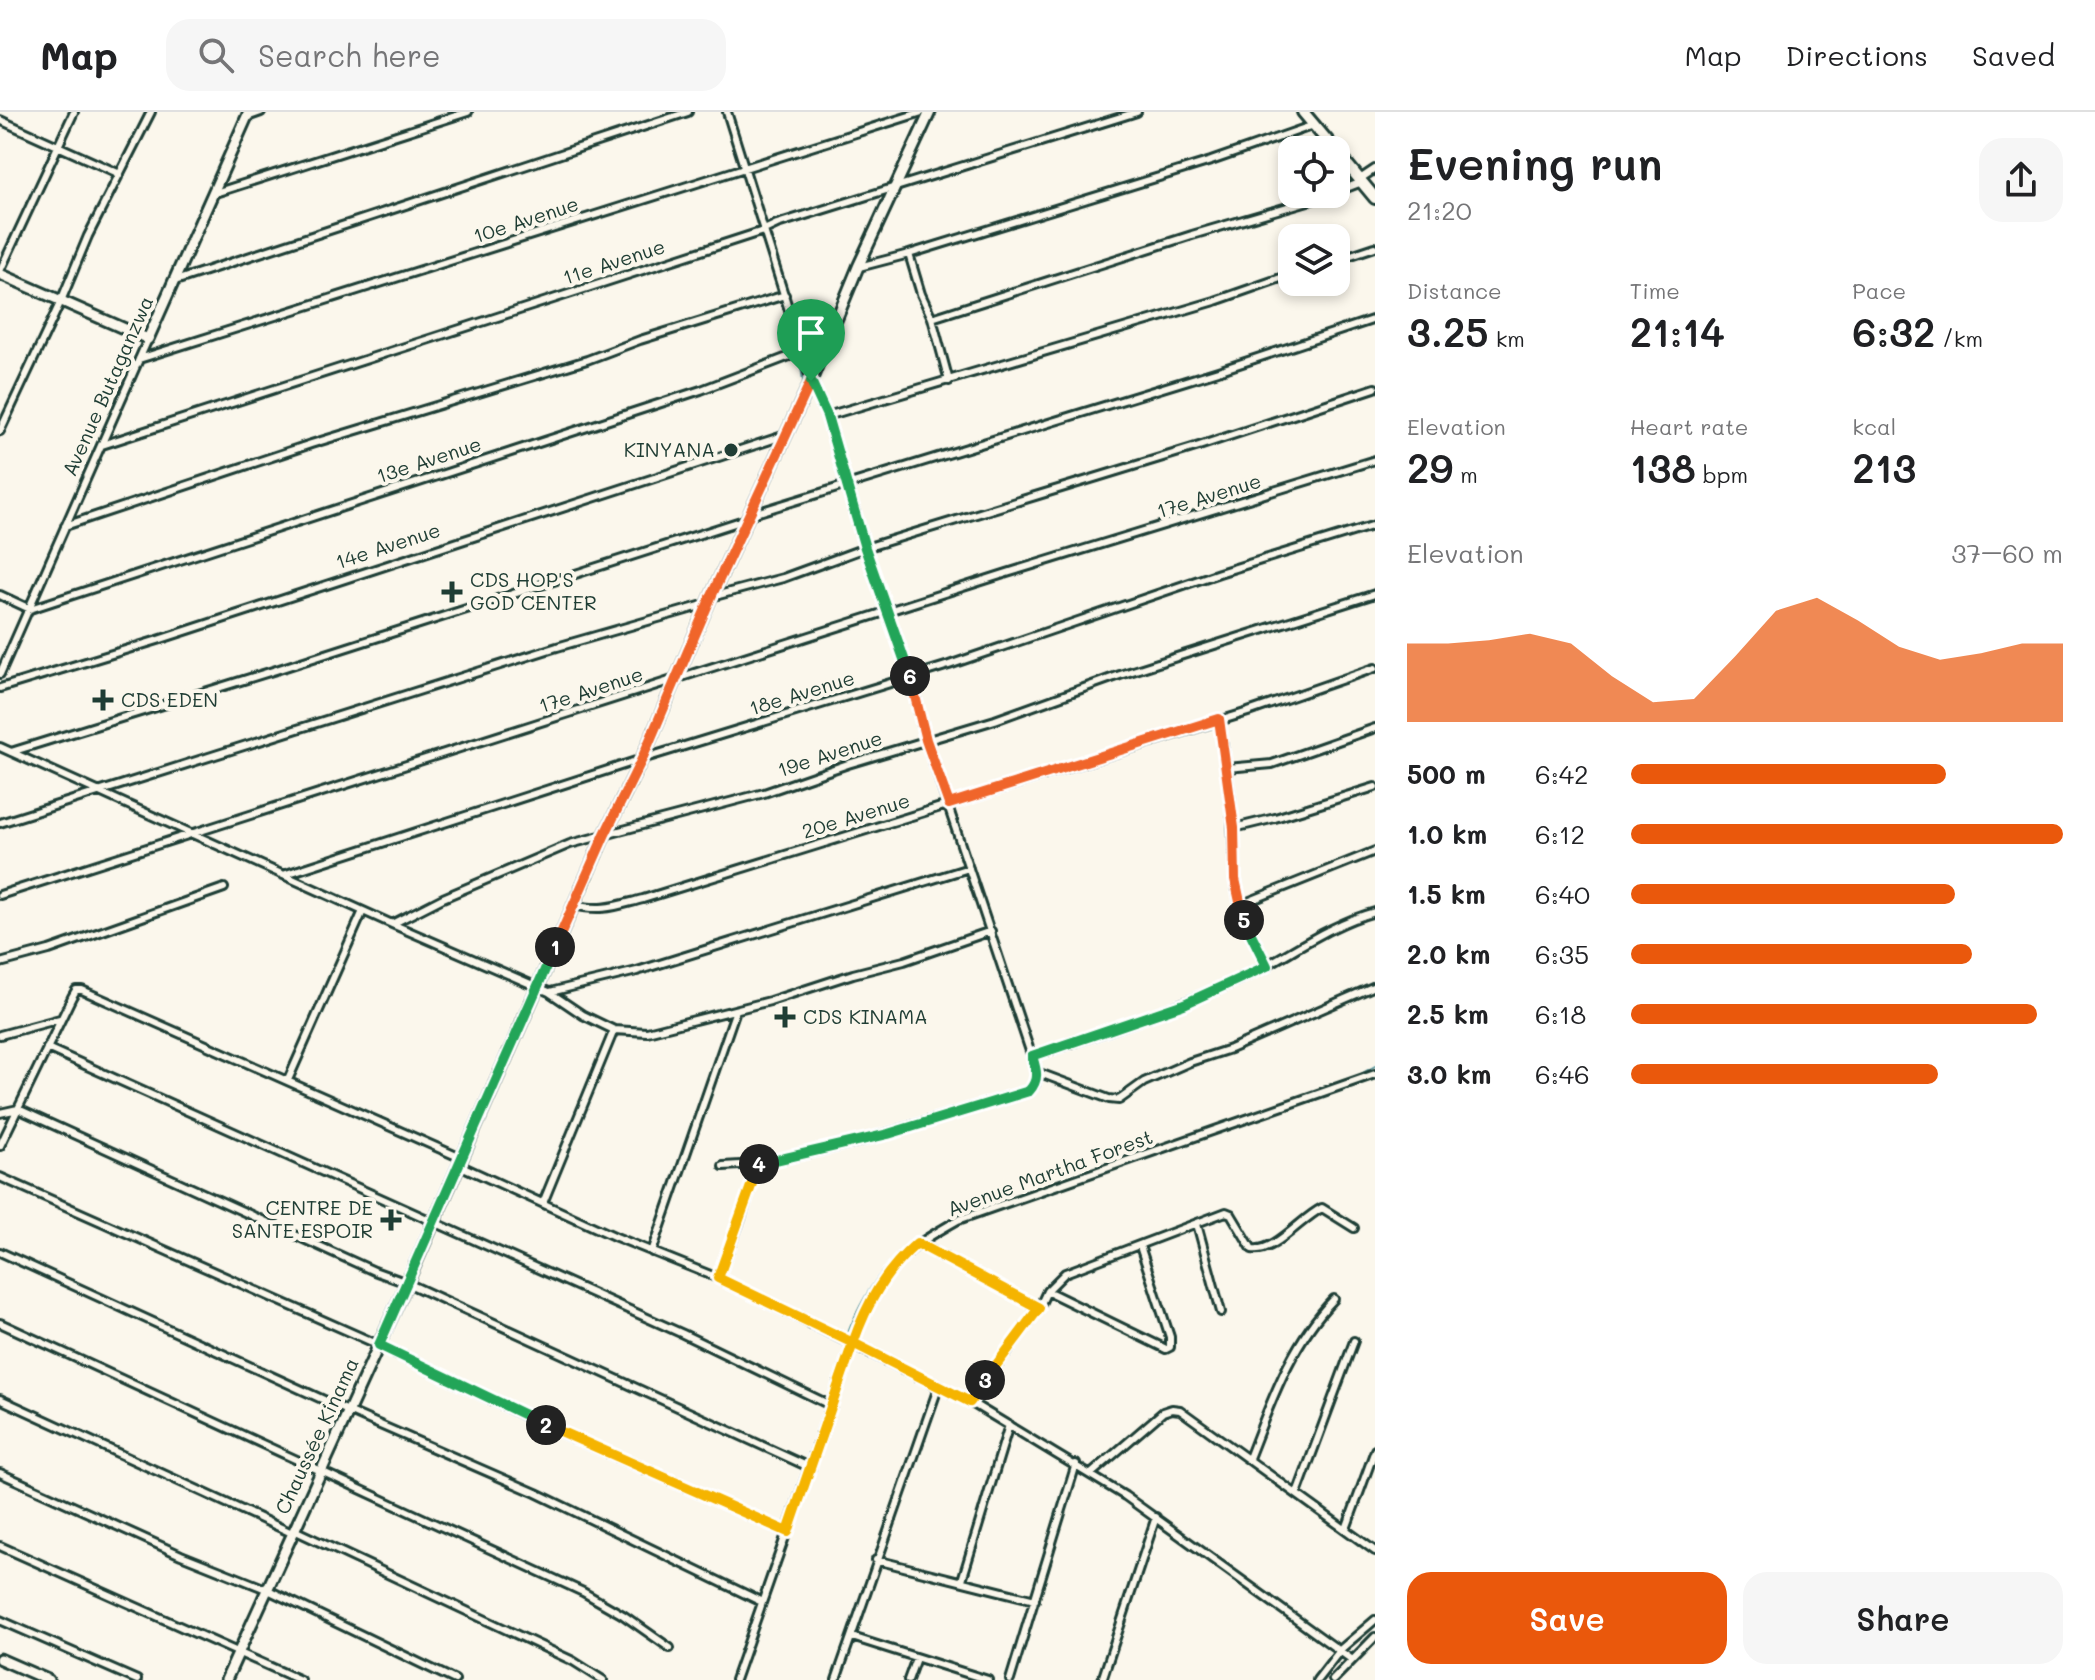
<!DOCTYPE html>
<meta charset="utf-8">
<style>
:root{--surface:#fff;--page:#f6f6f6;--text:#202124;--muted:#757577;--line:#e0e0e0;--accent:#ea580c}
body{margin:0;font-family:Mali,sans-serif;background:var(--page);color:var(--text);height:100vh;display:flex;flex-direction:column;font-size:30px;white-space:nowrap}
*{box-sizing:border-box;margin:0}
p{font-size:26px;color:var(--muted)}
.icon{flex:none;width:44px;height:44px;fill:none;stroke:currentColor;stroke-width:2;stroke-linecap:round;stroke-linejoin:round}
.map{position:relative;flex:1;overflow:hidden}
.panel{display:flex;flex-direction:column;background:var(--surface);width:720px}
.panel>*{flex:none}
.controls{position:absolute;left:1278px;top:24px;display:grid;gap:16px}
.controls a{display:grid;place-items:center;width:72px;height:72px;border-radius:16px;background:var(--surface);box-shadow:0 4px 12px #0003;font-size:40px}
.pin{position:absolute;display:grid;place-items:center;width:68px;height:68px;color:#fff;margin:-82px -34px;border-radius:50% 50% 50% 0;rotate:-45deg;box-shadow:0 0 8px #0007}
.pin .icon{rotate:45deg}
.km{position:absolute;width:40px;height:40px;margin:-20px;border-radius:50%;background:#222;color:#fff;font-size:22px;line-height:40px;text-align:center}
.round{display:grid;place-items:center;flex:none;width:84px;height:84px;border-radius:24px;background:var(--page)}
.summary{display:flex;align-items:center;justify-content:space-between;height:136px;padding:0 32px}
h1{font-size:44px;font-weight:600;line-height:60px}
.stats{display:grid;grid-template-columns:repeat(3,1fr);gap:12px;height:136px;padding:8px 32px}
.stats div{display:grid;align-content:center}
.stats b{font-size:40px;font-weight:600}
.stats small{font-size:22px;font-weight:400}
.stats p{font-size:22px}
.chart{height:224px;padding:16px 32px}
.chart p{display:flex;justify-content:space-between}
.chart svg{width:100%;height:144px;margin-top:8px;fill:var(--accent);opacity:.7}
.primary-button{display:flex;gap:16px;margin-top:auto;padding:16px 32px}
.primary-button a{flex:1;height:92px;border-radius:24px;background:var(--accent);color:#fff;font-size:32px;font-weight:600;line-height:92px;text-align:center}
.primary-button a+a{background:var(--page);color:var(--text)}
ul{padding:0 32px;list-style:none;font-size:26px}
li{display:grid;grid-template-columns:128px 96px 1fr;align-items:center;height:60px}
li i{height:20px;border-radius:10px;background:var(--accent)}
header{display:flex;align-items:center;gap:48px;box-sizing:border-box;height:112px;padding:0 40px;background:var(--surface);border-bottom:2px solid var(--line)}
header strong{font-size:38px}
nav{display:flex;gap:44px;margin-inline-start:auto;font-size:28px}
.search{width:560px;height:72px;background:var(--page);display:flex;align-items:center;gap:20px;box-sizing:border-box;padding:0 28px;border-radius:24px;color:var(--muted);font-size:30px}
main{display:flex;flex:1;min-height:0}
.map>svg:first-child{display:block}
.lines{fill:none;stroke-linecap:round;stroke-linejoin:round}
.stream{stroke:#5e999e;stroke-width:2}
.street-casing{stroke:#1f3d34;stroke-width:12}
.secondary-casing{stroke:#1f3d34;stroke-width:15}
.primary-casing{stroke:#1f3d34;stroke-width:16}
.street{stroke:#fbf7ec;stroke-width:6}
.secondary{stroke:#fbf7ec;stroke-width:9}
.primary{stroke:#fbf7ec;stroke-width:10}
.split-1-casing{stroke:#fff;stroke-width:16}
.split-2-casing{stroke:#fff;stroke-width:16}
.split-3-casing{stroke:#fff;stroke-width:16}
.split-4-casing{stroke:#fff;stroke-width:16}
.split-5-casing{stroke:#fff;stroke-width:16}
.split-6-casing{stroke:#fff;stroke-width:16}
.split-7-casing{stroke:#fff;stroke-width:16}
.split-1{stroke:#f0652b;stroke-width:10}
.split-2{stroke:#22a559;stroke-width:10}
.split-3{stroke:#f5b400;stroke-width:10}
.split-4{stroke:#f5b400;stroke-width:10}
.split-5{stroke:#22a559;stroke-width:10}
.split-6{stroke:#f0652b;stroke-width:10}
.split-7{stroke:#22a559;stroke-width:10}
.poi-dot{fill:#1f3d34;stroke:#fbf7ec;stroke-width:3}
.labels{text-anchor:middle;stroke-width:8;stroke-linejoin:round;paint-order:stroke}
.street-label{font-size:20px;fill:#1f3d34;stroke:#fbf7ec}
.poi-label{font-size:20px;fill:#1f3d34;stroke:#fbf7ec;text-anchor:start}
</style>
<header>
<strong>Map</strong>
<div class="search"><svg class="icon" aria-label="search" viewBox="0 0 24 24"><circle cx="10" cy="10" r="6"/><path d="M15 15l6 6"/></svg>Search here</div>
<nav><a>Map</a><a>Directions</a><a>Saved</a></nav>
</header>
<main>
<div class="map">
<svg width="1375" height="1568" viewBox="0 0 1375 1568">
<rect width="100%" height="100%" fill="#fbf7ec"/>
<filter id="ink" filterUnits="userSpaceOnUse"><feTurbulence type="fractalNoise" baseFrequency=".0125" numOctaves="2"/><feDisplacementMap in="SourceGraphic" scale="16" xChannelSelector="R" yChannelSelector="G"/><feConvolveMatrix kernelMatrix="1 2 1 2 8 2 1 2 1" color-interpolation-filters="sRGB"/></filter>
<g filter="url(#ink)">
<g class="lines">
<path class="stream" d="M811,240l10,-7
M799,242l5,33
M1348,969l27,-15
M846,1226c19,-51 49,-93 100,-115"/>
<g class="street-casing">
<path id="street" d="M247,5l14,-5
M0,8l120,54
M1360,67l15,-10
M1336,80l26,-10
M215,81l253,-81
M909,142l12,40 11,24 17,63
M1336,148l39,-13
M859,155l50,-13 302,-93 103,-36
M0,159l74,-159
M175,169l513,-169
M932,206l260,-83 140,-41
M139,247l783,-247
M827,304l388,-115 77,-27
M0,319l61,-130 27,-65 63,-124
M102,333l658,-213 17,-8 360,-112
M749,403l469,-144 157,-52
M65,414l246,-82 276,-84 53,-20 145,-45
M0,483l30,14 671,-219 102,-39
M711,485l72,-19 82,-30 334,-102 176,-58
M0,562l148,-335
M0,576l158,-48 628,-205
M1219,607l12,82 4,78 5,26 3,12 24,49
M0,635l392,177 157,68 34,23 31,15 33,2 123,-31 83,-27 51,-13 87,-30
M11,640l265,-82 471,-151
M1227,656l45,-4 103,-36
M0,711l557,-176 150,-43
M1234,716l41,-10 100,-31
M283,763l359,-116 307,-94 270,-92 156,-48
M0,783l1007,-322 368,-113
M573,793c30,7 42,1 70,-6l605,-187 127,-44
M1240,793l135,-54
M392,812l51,-26 127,-54 194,-51 84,-29 147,-44 125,-45 255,-81
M0,851l49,-13 175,-62
M550,880l87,-21 332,-103
M0,923l60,-16
M47,936l636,286 149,72
M1032,944c72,-23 143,-47 212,-79 44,-21 83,-52 131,-65
M1037,960l72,27 10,1 25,-18 46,-20 40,-13 145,-63
M288,968l75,-169
M0,1001l18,-4 356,162 33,12 404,185
M0,1034l72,-149 4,-7h6l379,168
M459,1053l157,72 102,41 252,124 155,94 226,163
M723,1054l35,-2 100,-22 171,-51 6,-7 2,-12 -111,-332 -16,-64 -45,-128 -38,-132 -16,-35 -84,-269
M0,1065l379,168 154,75 255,112
M543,1091l71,-173
M1197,1112l24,88
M917,1131l122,65
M0,1140l348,159 188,82 226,109
M652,1140l84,-242
M718,1166l23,-60 17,-54
M1047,1179l119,58 4,-2v-10l-30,-91
M0,1211l583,269 40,23 47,33
M0,1287l292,134
M970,1290l69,-94 8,-17 18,-18 161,-61 5,2 21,35c23,4 49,-31 70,-41l32,20
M1249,1346c22,-56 42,-115 85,-159
M0,1361l181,82 85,34 189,91
M1091,1362l72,-62 9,-3 8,1 195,141
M1297,1382l57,-153
M1346,1417l29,-79
M294,1418l279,131 30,19
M0,1434l300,134
M876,1448l159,40
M962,1468l47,-155
M0,1508l137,60
M852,1525l136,43
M735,1568l128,-366c30,-54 42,-64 95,-94l417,-146
M836,1568l102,-292
M908,1568l8,-22
M1010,1568l66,-216
M1102,1568l54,-163
M1317,1568l24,-31 34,-29
M1333,1568l42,-43"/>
</g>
<g class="secondary-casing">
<path id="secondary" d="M0,162l148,65 101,-227
M0,1547l48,21
M226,1568l181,-397 198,-449 37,-75 69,-162 100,-216 47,-114 72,-155"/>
</g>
<g class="primary-casing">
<path id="primary" d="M1303,0l32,38
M1336,39l39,47"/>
</g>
<use href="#street" class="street"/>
<use href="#secondary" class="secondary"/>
<use href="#primary" class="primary"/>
</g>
</g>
<g class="lines" filter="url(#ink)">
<g class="split-1-casing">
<path id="split-1" d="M555,835l50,-113 37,-75 69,-162 100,-216"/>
</g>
<g class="split-2-casing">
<path id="split-2" d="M546,1313l-167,-80 176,-398"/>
</g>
<g class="split-3-casing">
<path id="split-3" d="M546,1313l242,107 65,-189 117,59 15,-22"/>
</g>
<g class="split-4-casing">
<path id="split-4" d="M759,1052l-41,114 135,65c14,-40 32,-72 64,-100l122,65 -54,72"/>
</g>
<g class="split-5-casing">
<path id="split-5" d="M759,1052l129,-30 141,-43c11,-12 7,-22 3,-35l152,-52 83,-38 -23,-46"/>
</g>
<g class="split-6-casing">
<path id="split-6" d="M910,564l16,64 23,64 270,-85 15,109 1,51 9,41"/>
</g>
<g class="split-7-casing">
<path id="split-7" d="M811,269l16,35 38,132 45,128"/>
</g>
<use href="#split-1" class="split-1"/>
<use href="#split-2" class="split-2"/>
<use href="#split-3" class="split-3"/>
<use href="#split-4" class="split-4"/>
<use href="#split-5" class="split-5"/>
<use href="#split-6" class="split-6"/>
<use href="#split-7" class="split-7"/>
</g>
<g class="poi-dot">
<circle cx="731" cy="338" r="8"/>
<path d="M448 468h8v8h8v8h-8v8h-8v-8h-8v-8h8z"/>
<path d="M99 576h8v8h8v8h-8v8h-8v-8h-8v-8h8z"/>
<path d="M781 893h8v8h8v8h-8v8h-8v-8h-8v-8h8z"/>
<path d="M387 1096h8v8h8v8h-8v8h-8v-8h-8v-8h8z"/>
</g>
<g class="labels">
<g class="street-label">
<text transform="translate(526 108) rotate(-18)" y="7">10e Avenue</text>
<text transform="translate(614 150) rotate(-18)" y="7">11e Avenue</text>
<text transform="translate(108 274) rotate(-66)" y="7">Avenue Butaganzwa</text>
<text transform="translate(429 348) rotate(-18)" y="7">13e Avenue</text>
<text transform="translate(1209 384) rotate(-17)" y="7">17e Avenue</text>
<text transform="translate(388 434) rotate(-18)" y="7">14e Avenue</text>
<text transform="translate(591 578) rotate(-18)" y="7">17e Avenue</text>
<text transform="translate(802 581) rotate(-17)" y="7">18e Avenue</text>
<text transform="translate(830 642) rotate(-18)" y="7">19e Avenue</text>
<text transform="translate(856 704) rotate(-17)" y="7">20e Avenue</text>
<text transform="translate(1050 1061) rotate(-20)" y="7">Avenue Martha Forest</text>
<text transform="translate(317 1324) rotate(-65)" y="7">Chaussée Kinama</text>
</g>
<g class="poi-label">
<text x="715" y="345" text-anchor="end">KINYANA</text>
<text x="470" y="475">CDS HOP'S<tspan x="470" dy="23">GOD CENTER</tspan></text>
<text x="121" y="595">CDS EDEN</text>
<text x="803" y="912">CDS KINAMA</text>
<text x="373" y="1103" text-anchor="end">CENTRE DE<tspan x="373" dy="23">SANTE ESPOIR</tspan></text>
</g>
</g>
</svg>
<div class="controls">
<a><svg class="icon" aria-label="locate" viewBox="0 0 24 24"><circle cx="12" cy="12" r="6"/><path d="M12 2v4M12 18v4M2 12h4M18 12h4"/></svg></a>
<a><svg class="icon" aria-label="layers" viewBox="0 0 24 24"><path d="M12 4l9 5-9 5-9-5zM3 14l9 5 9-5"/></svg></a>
</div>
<div class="pin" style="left:811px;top:269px;background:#1e9e55"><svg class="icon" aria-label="arrive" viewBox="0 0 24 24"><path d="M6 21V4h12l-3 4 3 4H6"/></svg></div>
<b class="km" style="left:555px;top:835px">1</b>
<b class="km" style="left:546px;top:1313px">2</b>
<b class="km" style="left:985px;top:1268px">3</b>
<b class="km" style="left:759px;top:1052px">4</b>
<b class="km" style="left:1244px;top:808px">5</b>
<b class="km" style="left:910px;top:564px">6</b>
</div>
<section class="panel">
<div class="summary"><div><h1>Evening run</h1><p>21:20</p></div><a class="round"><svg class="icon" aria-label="share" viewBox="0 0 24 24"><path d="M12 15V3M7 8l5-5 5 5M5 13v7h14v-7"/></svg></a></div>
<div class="stats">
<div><p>Distance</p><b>3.25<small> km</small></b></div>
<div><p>Time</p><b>21:14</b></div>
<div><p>Pace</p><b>6:32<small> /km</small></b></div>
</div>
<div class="stats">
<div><p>Elevation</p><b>29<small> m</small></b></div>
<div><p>Heart rate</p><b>138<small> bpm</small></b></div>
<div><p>kcal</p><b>213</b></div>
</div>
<div class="chart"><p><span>Elevation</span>37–60 m</p>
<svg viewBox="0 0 160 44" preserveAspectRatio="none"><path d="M0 44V20L10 20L20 19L30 17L40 20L50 30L60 38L70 37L80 24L90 10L100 6L110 13L120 21L130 25L140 23L150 20L160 20V44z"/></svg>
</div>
<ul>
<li><b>500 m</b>6:42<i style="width:73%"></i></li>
<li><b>1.0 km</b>6:12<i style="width:100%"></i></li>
<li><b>1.5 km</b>6:40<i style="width:75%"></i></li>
<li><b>2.0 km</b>6:35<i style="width:79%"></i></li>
<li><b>2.5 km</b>6:18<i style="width:94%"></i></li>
<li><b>3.0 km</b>6:46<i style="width:71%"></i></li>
</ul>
<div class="primary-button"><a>Save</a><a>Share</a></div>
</section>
</main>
